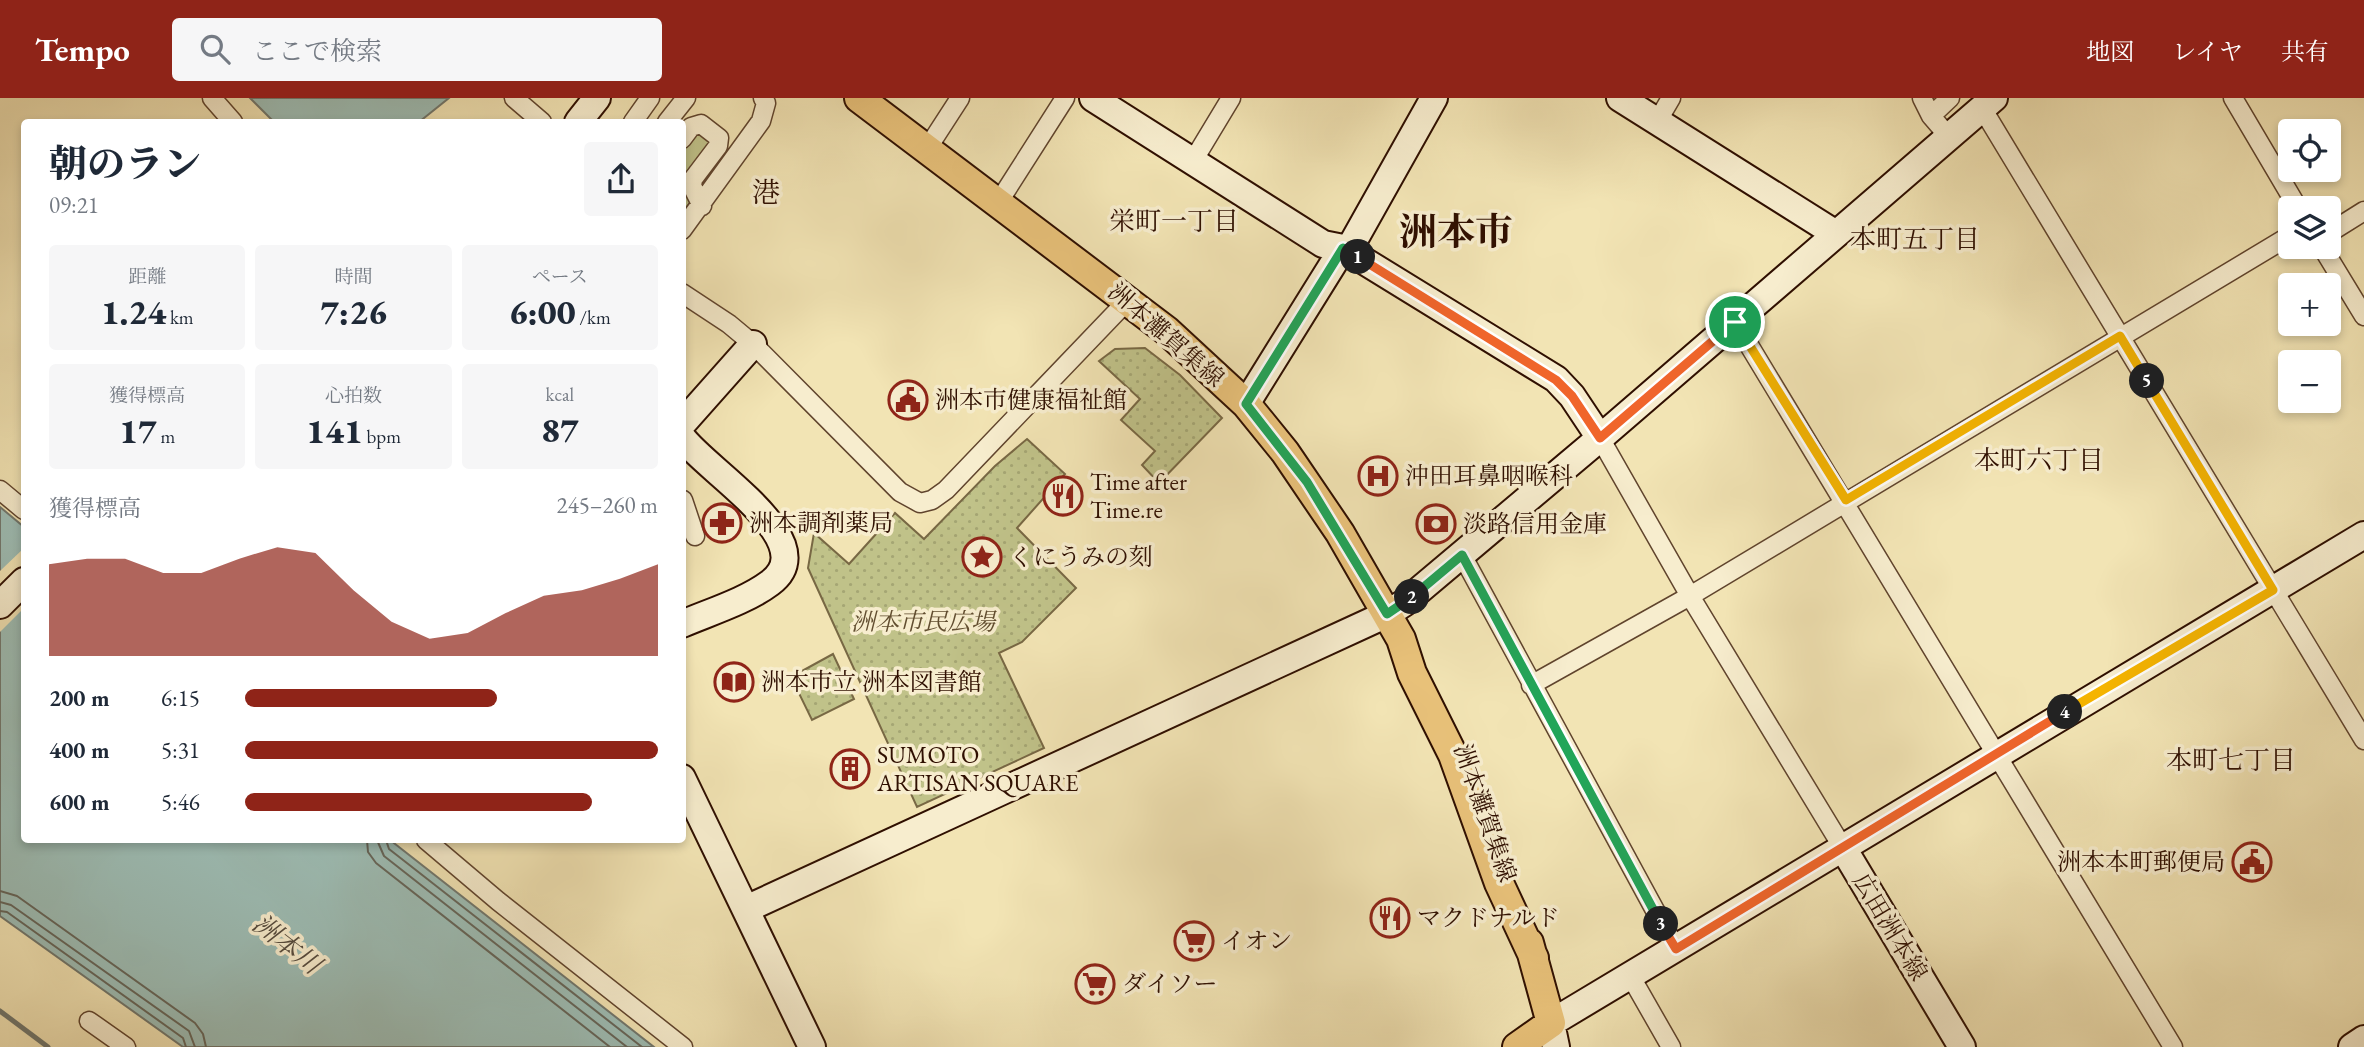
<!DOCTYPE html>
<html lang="ja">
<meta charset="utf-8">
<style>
:root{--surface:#fff;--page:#f6f6f7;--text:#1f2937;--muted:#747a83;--accent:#8f2418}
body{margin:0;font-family:"EB Garamond","Noto Serif JP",serif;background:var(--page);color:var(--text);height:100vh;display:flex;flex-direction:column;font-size:26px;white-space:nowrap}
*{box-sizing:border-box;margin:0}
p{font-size:23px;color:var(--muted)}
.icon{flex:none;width:38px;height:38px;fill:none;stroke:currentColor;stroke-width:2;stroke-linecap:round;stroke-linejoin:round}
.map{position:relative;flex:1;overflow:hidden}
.side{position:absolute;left:21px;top:21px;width:665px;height:724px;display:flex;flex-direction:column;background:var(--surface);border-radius:7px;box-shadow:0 4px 10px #0003}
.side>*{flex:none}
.buttons{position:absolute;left:2278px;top:21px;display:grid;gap:14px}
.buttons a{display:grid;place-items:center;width:63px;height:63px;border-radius:7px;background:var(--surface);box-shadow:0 4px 10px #0003;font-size:35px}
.pin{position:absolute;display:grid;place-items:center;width:60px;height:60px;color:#fff;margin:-30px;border:4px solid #fff;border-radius:50%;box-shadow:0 2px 7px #0007}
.km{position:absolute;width:35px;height:35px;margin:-18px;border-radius:50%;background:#222;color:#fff;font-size:19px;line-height:35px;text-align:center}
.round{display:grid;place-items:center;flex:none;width:74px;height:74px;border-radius:7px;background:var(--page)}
.overview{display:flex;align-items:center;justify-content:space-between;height:119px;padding:0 28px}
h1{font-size:38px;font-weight:800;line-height:52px}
.figures{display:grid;grid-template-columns:repeat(3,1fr);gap:10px;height:119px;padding:7px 28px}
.figures div{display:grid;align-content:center;border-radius:7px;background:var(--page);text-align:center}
.figures b{font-size:35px;font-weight:800}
.figures small{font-size:19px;font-weight:400}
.figures p{font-size:19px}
.chart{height:196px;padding:14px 28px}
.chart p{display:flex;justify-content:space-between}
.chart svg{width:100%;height:126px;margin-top:7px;fill:var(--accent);opacity:.7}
ul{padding:0 28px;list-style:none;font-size:23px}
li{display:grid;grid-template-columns:112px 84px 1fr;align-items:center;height:52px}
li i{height:18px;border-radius:9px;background:var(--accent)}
header{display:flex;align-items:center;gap:42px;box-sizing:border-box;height:98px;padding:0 35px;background:var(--accent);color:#fff}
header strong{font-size:33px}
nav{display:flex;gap:38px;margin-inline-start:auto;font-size:24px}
.search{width:490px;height:63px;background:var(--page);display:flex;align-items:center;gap:18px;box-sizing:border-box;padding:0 24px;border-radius:7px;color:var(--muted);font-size:26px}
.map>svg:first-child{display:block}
.green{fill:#c0c289;stroke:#786844;stroke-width:2}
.park{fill:url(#park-dots);stroke:#786844;stroke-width:2}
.water{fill:#9dbdb5;stroke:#71776d;stroke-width:2}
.pier{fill:#f2e4b4}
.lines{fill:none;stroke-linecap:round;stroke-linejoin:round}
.shore{stroke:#66665a;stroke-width:2}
.stream{stroke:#71776d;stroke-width:5}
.street-casing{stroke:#60442d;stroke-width:21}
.secondary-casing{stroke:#2f0f00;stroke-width:30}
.primary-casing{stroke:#2f0f00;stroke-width:32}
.street{stroke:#f7edce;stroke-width:18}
.secondary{stroke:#f7edce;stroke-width:26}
.primary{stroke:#e9c27a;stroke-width:28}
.split-1-casing{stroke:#fff;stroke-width:14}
.split-2-casing{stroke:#fff;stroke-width:14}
.split-3-casing{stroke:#fff;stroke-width:14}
.split-4-casing{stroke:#fff;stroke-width:14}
.split-5-casing{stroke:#fff;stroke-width:14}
.split-6-casing{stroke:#fff;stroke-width:14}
.split-1{stroke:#f0652b;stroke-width:9}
.split-2{stroke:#22a559;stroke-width:9}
.split-3{stroke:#22a559;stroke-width:9}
.split-4{stroke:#f0652b;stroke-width:9}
.split-5{stroke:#f5b400;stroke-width:9}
.split-6{stroke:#f5b400;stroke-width:9}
.labels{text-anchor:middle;stroke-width:7;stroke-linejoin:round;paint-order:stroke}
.street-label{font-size:24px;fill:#2f0f00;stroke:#f7edce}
.poi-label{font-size:24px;fill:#2f0f00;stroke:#f7edce;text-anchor:start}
.park-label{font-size:24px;font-style:italic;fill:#624e30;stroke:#f7edce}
.neighbourhood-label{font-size:26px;fill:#2f0f00;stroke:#f7edce}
.water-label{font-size:26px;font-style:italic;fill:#564c3f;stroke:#f7edce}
.quarter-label{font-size:28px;fill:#2f0f00;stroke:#f7edce}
.town-label{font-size:38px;font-weight:bold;fill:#2f0f00;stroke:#f7edce}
</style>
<header>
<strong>Tempo</strong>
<div class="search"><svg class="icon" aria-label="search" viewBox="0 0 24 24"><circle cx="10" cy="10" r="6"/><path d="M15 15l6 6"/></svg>ここで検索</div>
<nav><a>地図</a><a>レイヤ</a><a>共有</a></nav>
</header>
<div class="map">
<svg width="2364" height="949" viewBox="0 0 2364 949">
<defs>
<pattern id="park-dots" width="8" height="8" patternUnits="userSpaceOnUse" patternTransform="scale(1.75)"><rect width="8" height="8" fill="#c0c289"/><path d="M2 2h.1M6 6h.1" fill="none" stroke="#a5a674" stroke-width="1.8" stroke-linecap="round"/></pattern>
</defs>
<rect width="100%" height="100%" fill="#f2e4b4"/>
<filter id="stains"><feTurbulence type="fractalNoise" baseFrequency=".00286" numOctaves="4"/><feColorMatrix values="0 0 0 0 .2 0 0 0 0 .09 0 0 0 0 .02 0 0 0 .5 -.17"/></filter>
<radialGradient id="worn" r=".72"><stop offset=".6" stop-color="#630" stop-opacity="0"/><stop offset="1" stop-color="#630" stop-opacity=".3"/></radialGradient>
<path class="green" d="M700,35l11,8 -19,60 -9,10c0,-23 -10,-69 17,-78z"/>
<path class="park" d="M1145,250l35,27 42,43 -63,65 -17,-18 13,-14 -34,-31 19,-21 -41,-38 16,-12z
M1027,341l38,35 -48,54 59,60 -54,54 -23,11 45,95 -127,59 -109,-239 6,-35 35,31 46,-51 29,26 71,-73z
M833,556l21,45 -42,21 -21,-43z"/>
<path class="water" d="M250,0h199l-30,24h-145z
M0,409l24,20v313h366l264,207h-471l-183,-131z"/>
<path class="pier" d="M24,450v60l-24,24v-61z"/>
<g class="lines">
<path class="shore" d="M367,742l1,12 8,11 234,184
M377,742l7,16 243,191
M386,742l3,9 253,198
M0,793l17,5 178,127 8,11 3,13
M0,804l11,3 178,126 6,16
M0,813l7,1 176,126 3,9"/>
<path class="stream" d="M0,913l48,36"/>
<g class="street-casing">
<path id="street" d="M212,0l21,24
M514,0l28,24
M1922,0l9,18 18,21
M2233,0l65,110
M1982,10l382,632
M1931,18l19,-18
M633,24l17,-24
M667,24l19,-24
M1657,24l14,-24
M682,41l9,-12 10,-3 18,14 -1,8 -25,33 -1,7 10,20
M927,51l33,-51
M1193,63l38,-63
M998,105l67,-105
M682,132l79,-109 5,-18 -3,-5
M2329,135l35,-22
M2322,149l42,69
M682,195l47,31 24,20 147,148 20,11 12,-3 14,-10 182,-190
M1735,224l438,725
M1600,340l90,158 153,252
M0,392l24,20
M683,402l12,36
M1462,457l214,394
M1531,587l159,-89 601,-361
M426,742l72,61 185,146
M1631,879l40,70
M89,923l37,26"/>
</g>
<g class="secondary-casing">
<path id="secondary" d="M1620,0l216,136
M578,24l19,-24
M1348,153l86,-153
M1246,306l97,-156
M682,326l71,-80
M682,339c22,32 144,105 88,146 -24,18 -60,29 -88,41
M1600,340l394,-340
M0,507l24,-24
M682,680l130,269
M1843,750l119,199
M746,811l641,-295 17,-11 196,-165 -28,-42 -16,-17 -213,-131 -20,-4 -230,-146
M1556,949l-5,-24 813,-488
M2352,949l12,-8"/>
</g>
<g class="primary-casing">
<path id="primary" d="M859,0l308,233 79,73 39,48 55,81 61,106 11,34 41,82 46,128 35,75
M1517,949l34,-24 -22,-80"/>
</g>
<use href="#street" class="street"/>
<use href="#secondary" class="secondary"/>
<use href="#primary" class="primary"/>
</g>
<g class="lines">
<g class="split-1-casing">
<path id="split-1" d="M1358,159l198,123 16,16 28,42 135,-116"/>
</g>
<g class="split-2-casing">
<path id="split-2" d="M1358,159l-15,-9 -97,156 61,78 80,132 25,-17"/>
</g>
<g class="split-3-casing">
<path id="split-3" d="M1412,499l50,-42 199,369"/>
</g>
<g class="split-4-casing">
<path id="split-4" d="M1661,826l15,25 389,-237"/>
</g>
<g class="split-5-casing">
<path id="split-5" d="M2065,614l208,-122 -126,-209"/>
</g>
<g class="split-6-casing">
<path id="split-6" d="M1735,224l111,178 274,-164 27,45"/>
</g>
<use href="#split-1" class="split-1"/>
<use href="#split-2" class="split-2"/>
<use href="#split-3" class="split-3"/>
<use href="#split-4" class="split-4"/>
<use href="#split-5" class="split-5"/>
<use href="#split-6" class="split-6"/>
</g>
<defs>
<g id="civic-ring" transform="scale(2.0125)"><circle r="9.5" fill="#f7edce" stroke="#8f2418" stroke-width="1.5"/><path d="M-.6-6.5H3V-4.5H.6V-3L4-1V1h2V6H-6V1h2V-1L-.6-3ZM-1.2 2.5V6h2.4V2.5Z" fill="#8f2418"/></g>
<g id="hospital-ring" transform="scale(2.0125)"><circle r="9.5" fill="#f7edce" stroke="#8f2418" stroke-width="1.5"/><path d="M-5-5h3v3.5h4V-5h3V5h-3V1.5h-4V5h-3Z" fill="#8f2418"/></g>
<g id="restaurant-ring" transform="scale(2.0125)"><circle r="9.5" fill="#f7edce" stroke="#8f2418" stroke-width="1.5"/><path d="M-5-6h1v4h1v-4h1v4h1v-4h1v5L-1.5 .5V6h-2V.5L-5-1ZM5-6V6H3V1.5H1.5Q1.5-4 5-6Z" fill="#8f2418"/></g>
<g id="pharmacy-ring" transform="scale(2.0125)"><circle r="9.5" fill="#f7edce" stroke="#8f2418" stroke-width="1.5"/><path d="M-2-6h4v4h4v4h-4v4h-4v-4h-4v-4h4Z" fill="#8f2418"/></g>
<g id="bank-ring" transform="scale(2.0125)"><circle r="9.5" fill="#f7edce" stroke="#8f2418" stroke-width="1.5"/><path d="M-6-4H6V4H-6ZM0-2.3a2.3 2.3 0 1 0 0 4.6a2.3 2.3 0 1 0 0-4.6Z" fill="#8f2418"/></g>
<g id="sight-ring" transform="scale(2.0125)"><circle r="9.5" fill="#f7edce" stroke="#8f2418" stroke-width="1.5"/><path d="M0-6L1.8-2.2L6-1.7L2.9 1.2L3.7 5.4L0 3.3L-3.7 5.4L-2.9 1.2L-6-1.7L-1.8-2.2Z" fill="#8f2418"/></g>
<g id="library-ring" transform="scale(2.0125)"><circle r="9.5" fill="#f7edce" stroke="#8f2418" stroke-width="1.5"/><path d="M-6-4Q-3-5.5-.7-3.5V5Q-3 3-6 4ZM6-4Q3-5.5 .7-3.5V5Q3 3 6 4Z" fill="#8f2418"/></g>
<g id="building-ring" transform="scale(2.0125)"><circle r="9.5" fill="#f7edce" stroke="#8f2418" stroke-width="1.5"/><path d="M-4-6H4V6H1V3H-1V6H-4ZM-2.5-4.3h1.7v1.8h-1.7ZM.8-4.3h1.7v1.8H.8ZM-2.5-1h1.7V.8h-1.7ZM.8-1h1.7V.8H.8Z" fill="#8f2418"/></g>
<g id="supermarket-ring" transform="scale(2.0125)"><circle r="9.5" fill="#f7edce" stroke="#8f2418" stroke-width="1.5"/><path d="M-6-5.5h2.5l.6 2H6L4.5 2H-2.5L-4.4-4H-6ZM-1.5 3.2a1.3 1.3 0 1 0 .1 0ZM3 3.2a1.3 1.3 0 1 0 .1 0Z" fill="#8f2418"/></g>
</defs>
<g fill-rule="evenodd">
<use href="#civic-ring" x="908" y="302"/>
<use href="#hospital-ring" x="1378" y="378"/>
<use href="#restaurant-ring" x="1063" y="398"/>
<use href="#pharmacy-ring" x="722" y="425"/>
<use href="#bank-ring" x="1436" y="426"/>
<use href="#sight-ring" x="982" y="459"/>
<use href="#library-ring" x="734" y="584"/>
<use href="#building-ring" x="850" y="671"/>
<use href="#civic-ring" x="2252" y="764"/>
<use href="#restaurant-ring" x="1390" y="820"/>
<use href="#supermarket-ring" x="1194" y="843"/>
<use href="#supermarket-ring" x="1095" y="886"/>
</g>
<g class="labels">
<g class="street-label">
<text transform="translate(1166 237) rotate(41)" y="8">洲本灘賀集線</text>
<text transform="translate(1485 715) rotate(71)" y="8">洲本灘賀集線</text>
<text transform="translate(1890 829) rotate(59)" y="8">広田洲本線</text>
</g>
<g class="poi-label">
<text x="935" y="310">洲本市健康福祉館</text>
<text x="1405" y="386">沖田耳鼻咽喉科</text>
<text x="1090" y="392">Time after<tspan x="1090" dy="28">Time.re</tspan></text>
<text x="749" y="433">洲本調剤薬局</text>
<text x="1463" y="434">淡路信用金庫</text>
<text x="1009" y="467">くにうみの刻</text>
<text x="761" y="592">洲本市立 洲本図書館</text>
<text x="877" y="665">SUMOTO<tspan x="877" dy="28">ARTISAN SQUARE</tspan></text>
<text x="2225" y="772" text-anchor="end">洲本本町郵便局</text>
<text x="1417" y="828">マクドナルド</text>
<text x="1221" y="851">イオン</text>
<text x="1122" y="894">ダイソー</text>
</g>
<g class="park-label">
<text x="923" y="532">洲本市民広場</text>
</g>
<g class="neighbourhood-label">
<text x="1174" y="132">栄町一丁目</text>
<text x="1915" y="150">本町五丁目</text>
<text x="2039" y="371">本町六丁目</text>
<text x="2231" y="671">本町七丁目</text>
</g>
<g class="water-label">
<text transform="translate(287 846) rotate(38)" y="9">洲本川</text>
</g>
<g class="quarter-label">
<text x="766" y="104">港</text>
</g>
<g class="town-label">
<text x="1456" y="147">洲本市</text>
</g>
</g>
<rect width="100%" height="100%" filter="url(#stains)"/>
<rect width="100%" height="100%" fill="url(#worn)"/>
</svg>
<div class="buttons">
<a><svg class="icon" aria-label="locate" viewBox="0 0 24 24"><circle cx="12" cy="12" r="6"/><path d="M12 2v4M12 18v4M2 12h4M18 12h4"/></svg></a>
<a><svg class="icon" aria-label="layers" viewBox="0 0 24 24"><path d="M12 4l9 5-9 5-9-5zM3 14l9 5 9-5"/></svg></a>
<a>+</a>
<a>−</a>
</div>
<div class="pin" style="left:1735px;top:224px;background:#1e9e55"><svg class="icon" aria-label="arrive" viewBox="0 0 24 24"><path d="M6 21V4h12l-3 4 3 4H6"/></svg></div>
<b class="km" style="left:1358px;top:159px">1</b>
<b class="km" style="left:1412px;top:499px">2</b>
<b class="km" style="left:1661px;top:826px">3</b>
<b class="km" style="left:2065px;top:614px">4</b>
<b class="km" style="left:2147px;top:283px">5</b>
<section class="side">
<div class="overview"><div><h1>朝のラン</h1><p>09:21</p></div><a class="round"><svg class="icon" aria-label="share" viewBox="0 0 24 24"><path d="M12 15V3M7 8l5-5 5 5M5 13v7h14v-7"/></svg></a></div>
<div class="figures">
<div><p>距離</p><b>1.24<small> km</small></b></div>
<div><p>時間</p><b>7:26</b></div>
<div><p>ペース</p><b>6:00<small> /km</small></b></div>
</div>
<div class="figures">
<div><p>獲得標高</p><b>17<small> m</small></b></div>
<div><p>心拍数</p><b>141<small> bpm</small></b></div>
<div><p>kcal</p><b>87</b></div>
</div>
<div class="chart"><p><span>獲得標高</span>245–260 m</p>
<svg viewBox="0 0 160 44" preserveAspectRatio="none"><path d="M0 44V12L10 10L20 10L30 15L40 15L50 10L60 6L70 8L80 21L90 32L100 38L110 36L120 29L130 23L140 21L150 17L160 12V44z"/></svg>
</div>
<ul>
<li><b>200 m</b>6:15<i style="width:61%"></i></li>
<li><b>400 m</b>5:31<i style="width:100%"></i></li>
<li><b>600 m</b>5:46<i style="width:84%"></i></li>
</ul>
</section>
</div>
